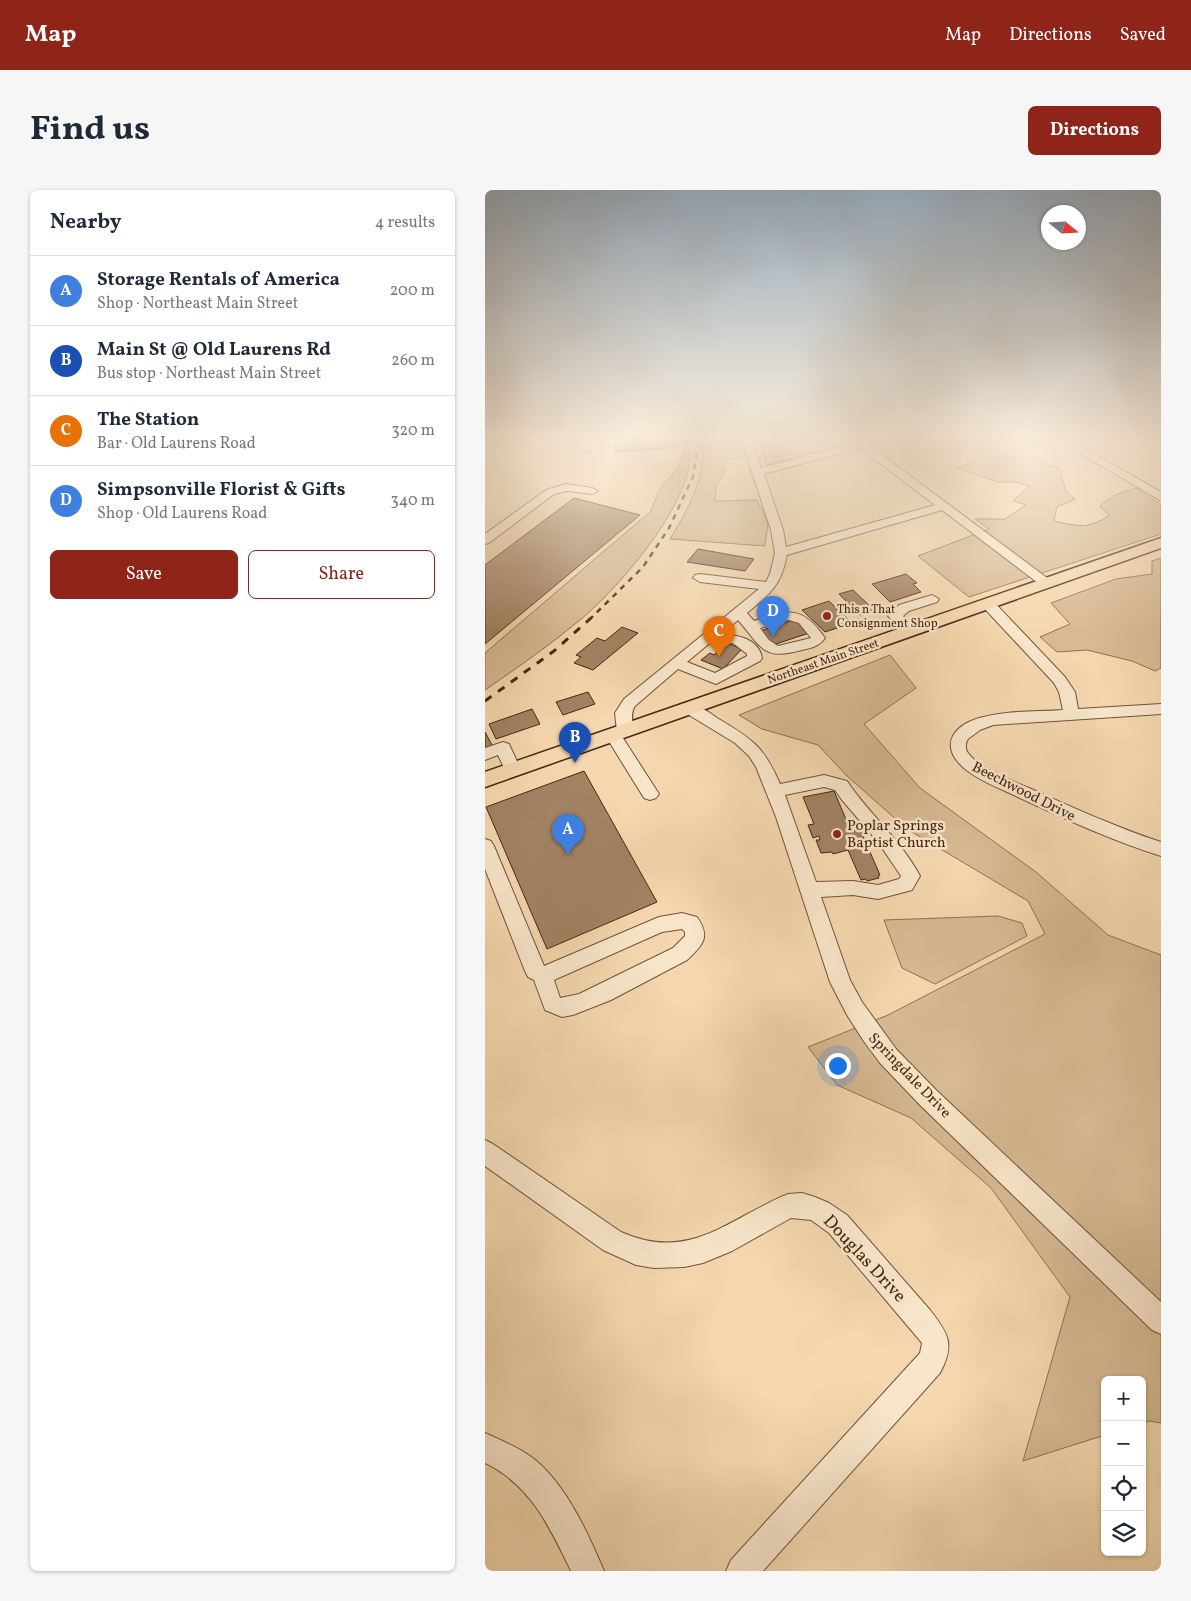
<!DOCTYPE html>
<meta charset="utf-8">
<style>
:root{--surface:#fff;--page:#f6f6f7;--text:#1f2937;--muted:#747a83;--line:#e0e1e3;--accent:#8f2418}
body{margin:0;font-family:Vollkorn,serif;background:var(--page);color:var(--text)}
.controls{position:absolute;right:15px;bottom:15px;display:grid;overflow:hidden;border-radius:8px;box-shadow:0 1px 4px #0004}
.controls button{width:45px;height:45px;display:grid;place-items:center;padding:0;border:0;border-bottom:1px solid var(--line);background:var(--surface);color:var(--text);font:25px sans-serif}
.compass{position:absolute;left:556px;top:15px;width:45px;height:45px;border-radius:50%;background:var(--surface);box-shadow:0 1px 4px #0004;rotate:108deg}
.you{position:absolute;left:352px;top:875px;width:18px;height:18px;margin:-12px;border:4px solid #fff;border-radius:50%;background:#1a73e8;box-shadow:0 0 0 8px #1a73e833}
.badge{display:grid;place-items:center;width:32px;height:32px;border-radius:50%;background:var(--accent);color:#fff;font-size:16px;font-weight:700}
.pin{position:absolute;translate:-50% -41px;filter:drop-shadow(0 1px 2px #0008)}
.pin::after{content:'';position:absolute;top:26px;width:18px;height:15px;background:inherit;clip-path:polygon(0 0,100% 0,50% 100%)}
.list{margin:0;padding:0;list-style:none}
h2{display:flex;justify-content:space-between;align-items:center;height:65px;margin:0;padding:0 20px;font-size:21px}
h2 small{font-size:16px;font-weight:400;color:var(--muted)}
.list li{display:grid;grid-template-columns:32px 1fr auto;gap:15px;align-items:center;box-sizing:border-box;height:70px;padding:0 20px;border-top:1px solid var(--line)}
.list b{display:block;font-size:19px;white-space:nowrap}
.list p{margin:0;font-size:16px;white-space:nowrap;color:var(--muted)}
.list em{font-size:16px;font-style:normal;color:var(--muted)}
.actions{display:flex;gap:10px;padding:15px 20px}
.actions a{flex:1;padding:11px 0;border:1px solid var(--accent);border-radius:8px;text-align:center;font-size:18px;color:var(--accent)}
.actions .main{background:var(--accent);color:#fff}
.icon{flex:none;width:28px;height:28px;fill:none;stroke:currentColor;stroke-width:2;stroke-linecap:round;stroke-linejoin:round}
.map{position:relative;flex:none;width:676px;height:1381px;overflow:hidden;border-radius:8px}
header{display:flex;align-items:center;gap:30px;box-sizing:border-box;height:70px;padding:0 25px;background:var(--accent);color:#fff}
header strong{font-size:24px}
nav{display:flex;gap:28px;margin-inline-start:auto;font-size:18px}
.intro{display:flex;align-items:center;justify-content:space-between;box-sizing:border-box;height:120px;padding:0 30px}
h1{margin:0;font-size:35px}
.button{padding:12px 22px;border-radius:8px;background:var(--accent);color:#fff;font-size:18px;font-weight:700}
main{display:flex;gap:30px;padding:0 30px}
aside{flex:1;background:var(--surface);border-radius:8px;box-shadow:0 1px 4px #0004}
.map>svg:first-child{display:block}
.green{fill:#d7b993;stroke:#8f7052}
.building{fill:#a18263;stroke:#472611}
.lines{fill:none;stroke-linecap:round;stroke-linejoin:round}
.minor-casing{stroke:#725238;stroke-width:2}
.major-casing{stroke:#472611;stroke-width:3}
.minor{fill:#f8e5ca;fill-rule:evenodd}
.major{fill:#f4d7ae;fill-rule:evenodd}
.rail-far1{stroke:#472611;stroke-width:2.5;stroke-dasharray:5.5 5.5;stroke-linecap:butt}
.rail{stroke:#472611;stroke-width:3;stroke-dasharray:8 8;stroke-linecap:butt}
.poi-dot{fill:#8f2418;stroke:#f8e5ca;stroke-width:2}
.labels{text-anchor:middle;stroke-width:5;stroke-linejoin:round;paint-order:stroke}
.far-poi-label{font-size:12px;fill:#472611;stroke:#f8e5ca;text-anchor:start}
.far-street-label{font-size:12px;fill:#472611;stroke:#f8e5ca}
.street-label{font-size:15px;fill:#472611;stroke:#f8e5ca}
.poi-label{font-size:15px;fill:#472611;stroke:#f8e5ca;text-anchor:start}
.near-street-label{font-size:18px;fill:#472611;stroke:#f8e5ca}
</style>
<header>
<strong>Map</strong>
<nav><a>Map</a><a>Directions</a><a>Saved</a></nav>
</header>
<div class="intro"><h1>Find us</h1><a class="button">Directions</a></div>
<main>
<aside>
<h2>Nearby<small>4 results</small></h2>
<ul class="list">
<li><span class="badge" style="background:#3f7fe0">A</span><div><b>Storage Rentals of America</b><p>Shop · Northeast Main Street</p></div><em>200 m</em></li>
<li><span class="badge" style="background:#1a4fb4">B</span><div><b>Main St @ Old Laurens Rd</b><p>Bus stop · Northeast Main Street</p></div><em>260 m</em></li>
<li><span class="badge" style="background:#e8710a">C</span><div><b>The Station</b><p>Bar · Old Laurens Road</p></div><em>320 m</em></li>
<li><span class="badge" style="background:#3f7fe0">D</span><div><b>Simpsonville Florist &amp; Gifts</b><p>Shop · Old Laurens Road</p></div><em>340 m</em></li>
</ul>
<div class="actions"><a class="main">Save</a><a>Share</a></div>
</aside>
<div class="map">
<svg width="676" height="1381" viewBox="0 0 676 1381">
<rect width="100%" height="100%" fill="#f4d7ae"/>
<filter id="stains"><feTurbulence type="fractalNoise" baseFrequency=".004" numOctaves="4"/><feColorMatrix values="0 0 0 0 .2 0 0 0 0 .09 0 0 0 0 .02 0 0 0 .5 -.17"/></filter>
<radialGradient id="worn" r=".72"><stop offset=".6" stop-color="#630" stop-opacity="0"/><stop offset="1" stop-color="#630" stop-opacity=".3"/></radialGradient>
<!-- green -->
<g class="green">
<path d="M202 249C222 299 132 400 95 430 65 455 32 478 0 500V463L166 321C169 313 172 305 176 298 190 280 199 273 202 249Z"/>
<path d="M218 249H256L261 265 254 269H241L238 272 240 282 231 295 230 311 272 310 283 333 280 356 185 349C205 316 220 288 218 249Z"/>
<polygon points="275,249 371,249 375,251 281,275"/>
<path d="M511 249H562L570 254 542 258 562 275 574 278 581 301 590 309 572 317 569 331C591 336 604 340 624 325L615 316 630 305 651 298 676 315V344L484 407 433 366 504 339 490 329H520L541 315 528 311 544 296 530 292H513L472 278 488 271 497 257Z"/>
<polygon points="676,368 676,478 670,481 647,471 602,460 572,462 555,447 585,434 566,413 631,389 667,384 667,371"/>
<polygon points="405,465 431,498 379,534 435,598 551,682 623,745 676,765 676,1233 664,1231 657,1234 657,1190 620,1190 620,1245 538,1271 585,1107 506,998 426,928 352,895 323,857 403,825 560,744 543,711 422,639 362,586 333,555 277,539 254,525"/>
<polygon points="513,726 537,733 542,746 450,794 417,778 399,730"/>
</g>
<!-- building -->
<g class="building">
<polygon points="129,249 193,249 194,257 130,262"/>
<polygon points="89,308 155,325 0,454 0,375"/>
<polygon points="213,359 269,369 260,381 202,372"/>
<polygon points="421,384 432,393 428,394 436,402 405,412 387,394"/>
<polygon points="368,400 389,420 375,425 354,404"/>
<polygon points="344,411 367,433 340,442 317,420"/>
<polygon points="312,429 324,443 288,455 275,441"/>
<polygon points="137,437 153,443 108,480 89,473 96,467 91,465 112,448 120,451"/>
<polygon points="242,453 257,459 238,479 216,470 225,463 229,465"/>
<polygon points="103,502 110,514 78,525 71,512"/>
<polygon points="47,519 55,534 11,549 4,534"/>
<polygon points="0,542 8,557 0,560"/>
<polygon points="99,581 172,712 62,759 1,617"/>
<polygon points="349,601 366,641 375,639 395,685 393,686 394,688 382,691 381,689 376,690 363,660 348,664 347,662 336,663 331,650 335,650 334,646 328,648 323,635 329,634 318,607"/>
</g>
<g class="lines">
<defs>
<g id="minor">
<polygon points="95,249 105,249 104,262 96,262"/>
<path d="M256 249H266L276 278 376 251 402 249 401 251 385 256 569 393 567 396H557L457 320 302 365C296 396 285 404 262 423L269 431C303 419 318 416 340 448 335 456 326 458 317 460 277 471 277 457 253 430L234 446C251 443 274 449 277 468L275 471 231 494 193 479 150 516C143 527 151 536 146 545H136L174 604 171 608 165 610 159 608 120 545 122 541H132L130 523 139 509 274 399 215 392 208 388 210 385 215 384 281 392 285 384 290 363 286 340ZM375 258 450 315 301 357 298 340 279 284ZM304 430 314 433 326 448 293 456 284 450 275 438ZM226 452 234 455 248 453 262 464V466L230 483 202 472Z"/>
<polygon points="571,249 583,249 676,302 676,311"/>
<polygon points="81,294 107,298 113,301 107,304 82,301 69,304 4,353 0,354 0,344 61,300"/>
<polygon points="447,405 454,409 452,412 424,421 418,426 432,441 430,444 420,444 403,426 414,415"/>
<path d="M503 410 508 411 580 487 590 502 593 519 676 514V524L508 535 495 540 483 549C480 553 480 559 483 563 497 581 524 589 544 598 587 617 630 637 676 652V666C627 651 581 629 535 608 517 599 496 592 480 579 455 558 465 537 494 528 521 520 551 522 578 520L574 502 569 493 498 417 496 414 498 411Z"/>
<path d="M205 513C215 516 224 522 232 528 266 548 279 556 295 594L339 585 362 591C384 624 416 650 435 686L427 700 393 709 368 705 336 707 365 790 377 812 411 859 451 900 676 1112V1144L667 1140 435 915 395 873 378 850 362 825 345 792 291 627 271 577 264 566 250 553 199 522 197 518 199 514ZM339 597 350 600 357 610 393 652 416 686 414 689 393 695 368 691 331 692 300 605Z"/>
<polygon points="18,552 24,554 36,580 34,584 28,586 22,584 13,565 0,570 0,558"/>
<path d="M0 649 6 651 9 656 59 776 174 727 197 723 212 727C226 747 218 755 202 770L126 810 88 825 77 827 60 820 49 790 43 787 40 781 0 679ZM197 739 200 742V746L188 758 94 804 75 808 69 790 177 742Z"/>
<path d="M0 950 8 954 136 1042C205 1073 244 1028 303 1004L317 1003 330 1007 344 1013 362 1025 445 1120C464 1144 470 1155 455 1183L278 1381H241L246 1370 435 1163 437 1153 344 1043 326 1030 306 1028 247 1061 218 1073 199 1077 169 1078 151 1075 118 1060 0 976Z"/>
<path d="M0 1243C15 1250 31 1256 45 1266 79 1290 103 1343 119 1381H86C65 1338 46 1295 0 1273Z"/>
</g>
<polygon id="major" points="676,348 676,358 0,597 0,582"/>
</defs>
<!-- minor casing -->
<use href="#minor" class="minor-casing"/>
<!-- major casing -->
<use href="#major" class="major-casing"/>
<!-- minor -->
<use href="#minor" class="minor"/>
<!-- major -->
<use href="#major" class="major"/>
<!-- rail-far1 -->
<polyline class="rail-far1" points="104,430 158,377 184,338 208,287 214,249"/>
<!-- rail -->
<polyline class="rail" points="0,511 69,461 106,428"/>
</g>
<!-- sky -->
<linearGradient id="sky" x2="0" y2="1"><stop stop-color="#95aabc"/><stop offset="0.56" stop-color="#faeddb"/><stop offset="1" stop-color="#faeddb" stop-opacity="0"/></linearGradient>
<rect width="676" height="442" fill="url(#sky)"/>
<!-- markers -->
<g class="poi-dot">
<circle cx="342" cy="426" r="5"/>
<circle cx="352" cy="644" r="5"/>
</g>
<g class="labels">
<!-- far-poi labels -->
<g class="far-poi-label">
<text x="352" y="423">This n That<tspan x="352" dy="14">Consignment Shop</tspan></text>
</g>
<!-- far-street labels -->
<g class="far-street-label">
<text transform="translate(338 471) rotate(-19)" y="4">Northeast Main Street</text>
</g>
<!-- street labels -->
<g class="street-label">
<text transform="translate(539 601) rotate(27)" y="5">Beechwood Drive</text>
<text transform="translate(425 885) rotate(46)" y="5">Springdale Drive</text>
</g>
<!-- poi labels -->
<g class="poi-label">
<text x="362" y="640">Poplar Springs<tspan x="362" dy="17">Baptist Church</tspan></text>
</g>
<!-- near-street labels -->
<g class="near-street-label">
<text transform="translate(380 1068) rotate(47)" y="6">Douglas Drive</text>
</g>
</g>
<rect width="100%" height="100%" filter="url(#stains)"/>
<rect width="100%" height="100%" fill="url(#worn)"/>
</svg>
<div class="controls">
<button>+</button>
<button>−</button>
<button><svg class="icon" aria-label="locate" viewBox="0 0 24 24"><circle cx="12" cy="12" r="6"/><path d="M12 2v4M12 18v4M2 12h4M18 12h4"/></svg></button>
<button><svg class="icon" aria-label="layers" viewBox="0 0 24 24"><path d="M12 4l9 5-9 5-9-5zM3 14l9 5 9-5"/></svg></button>
</div>
<svg class="compass" viewBox="-18 -18 36 36"><path d="M0-13l5 13h-10z" fill="#e53935"/><path d="M0 13l5-13h-10z" fill="#747a83"/></svg>
<div class="you"></div>
<div class="pin badge" style="left:83px;top:665px;background:#3f7fe0">A</div>
<div class="pin badge" style="left:90px;top:573px;background:#1a4fb4">B</div>
<div class="pin badge" style="left:234px;top:467px;background:#e8710a">C</div>
<div class="pin badge" style="left:288px;top:447px;background:#3f7fe0">D</div>
</div>
</main>
